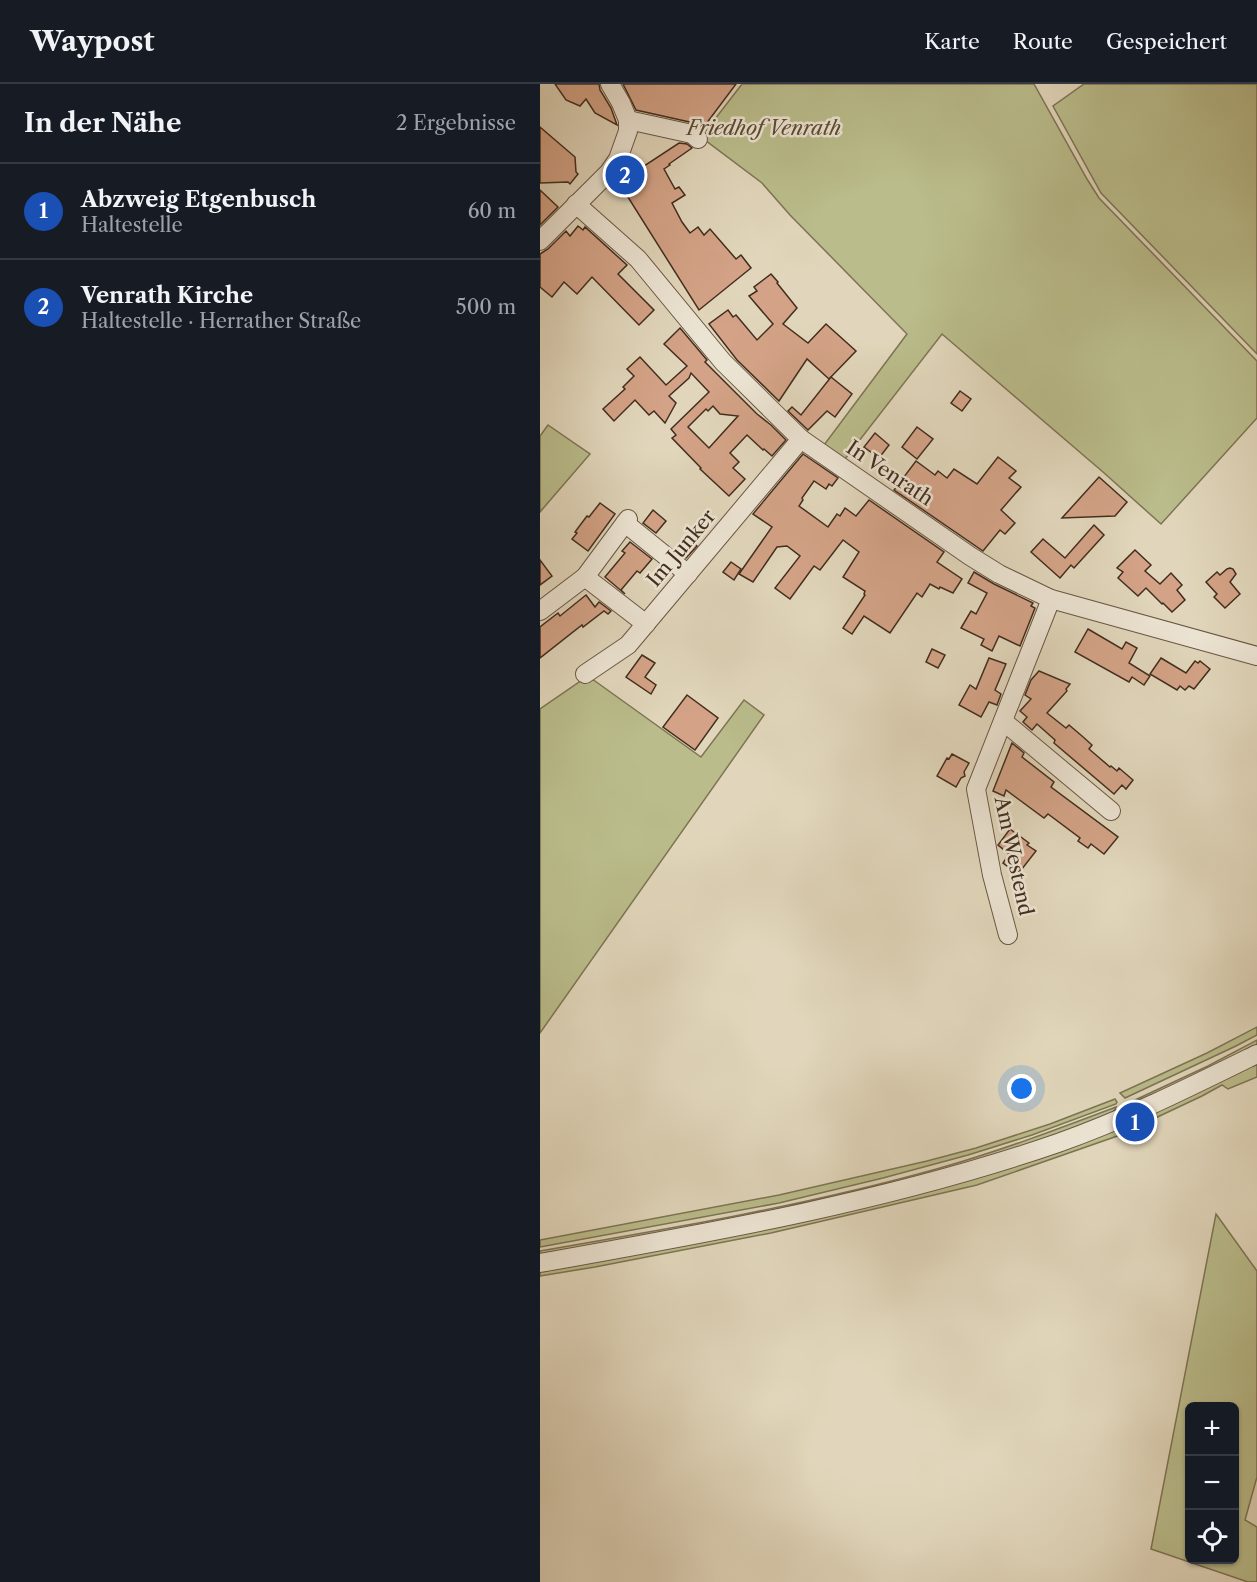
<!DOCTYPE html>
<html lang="de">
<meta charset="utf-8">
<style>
:root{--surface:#171b24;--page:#242831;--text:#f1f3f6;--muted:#9ea1a6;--line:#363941;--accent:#7c3aed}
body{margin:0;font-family:"Libre Caslon Text",serif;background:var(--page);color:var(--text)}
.controls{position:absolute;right:18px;bottom:18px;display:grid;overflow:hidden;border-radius:9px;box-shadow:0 2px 4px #0004}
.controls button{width:54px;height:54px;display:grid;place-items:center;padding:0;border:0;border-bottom:2px solid var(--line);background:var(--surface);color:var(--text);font:30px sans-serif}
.you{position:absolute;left:482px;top:1005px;width:21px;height:21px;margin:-15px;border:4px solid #fff;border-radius:50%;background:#1a73e8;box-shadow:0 0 0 9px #1a73e833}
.badge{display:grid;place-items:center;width:39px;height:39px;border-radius:50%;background:var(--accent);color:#fff;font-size:20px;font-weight:700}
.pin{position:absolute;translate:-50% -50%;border:3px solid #fff;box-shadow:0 2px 6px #0006}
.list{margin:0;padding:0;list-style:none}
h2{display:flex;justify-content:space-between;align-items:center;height:78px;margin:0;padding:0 24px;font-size:26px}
h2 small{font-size:20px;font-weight:400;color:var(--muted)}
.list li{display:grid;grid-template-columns:39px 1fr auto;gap:18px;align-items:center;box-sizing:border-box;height:96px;padding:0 24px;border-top:2px solid var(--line)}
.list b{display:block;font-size:22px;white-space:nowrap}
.list p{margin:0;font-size:20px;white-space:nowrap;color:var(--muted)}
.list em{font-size:20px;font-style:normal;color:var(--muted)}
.icon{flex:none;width:33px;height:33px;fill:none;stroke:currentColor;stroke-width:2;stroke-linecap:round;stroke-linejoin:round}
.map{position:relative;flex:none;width:717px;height:1498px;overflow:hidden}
header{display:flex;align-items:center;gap:36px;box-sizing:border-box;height:84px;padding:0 30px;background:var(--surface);border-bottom:2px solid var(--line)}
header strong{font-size:28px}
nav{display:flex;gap:33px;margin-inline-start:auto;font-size:21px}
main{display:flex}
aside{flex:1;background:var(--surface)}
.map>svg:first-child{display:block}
.green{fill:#babc8b;stroke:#7e7454;stroke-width:1.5;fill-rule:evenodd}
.building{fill:#d4a387;stroke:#422d1e;stroke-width:1.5;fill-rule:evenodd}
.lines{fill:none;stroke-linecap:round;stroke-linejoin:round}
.minor-casing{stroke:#6a5745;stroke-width:20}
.minor{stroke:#ece4d3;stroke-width:18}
.labels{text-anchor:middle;stroke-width:5;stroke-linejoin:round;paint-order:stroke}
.park-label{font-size:20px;font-style:italic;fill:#5a4a34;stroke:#ece4d3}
.street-label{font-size:20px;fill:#422d1e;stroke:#ece4d3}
</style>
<header>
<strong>Waypost</strong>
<nav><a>Karte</a><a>Route</a><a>Gespeichert</a></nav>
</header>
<main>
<aside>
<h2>In der Nähe<small>2 Ergebnisse</small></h2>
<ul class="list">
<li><span class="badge" style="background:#1a4fb4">1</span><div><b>Abzweig Etgenbusch</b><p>Haltestelle</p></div><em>60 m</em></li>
<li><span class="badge" style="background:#1a4fb4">2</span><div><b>Venrath Kirche</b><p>Haltestelle · Herrather Straße</p></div><em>500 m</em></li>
</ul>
</aside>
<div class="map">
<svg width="717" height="1498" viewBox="0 0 717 1498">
<rect width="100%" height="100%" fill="#e1d6bb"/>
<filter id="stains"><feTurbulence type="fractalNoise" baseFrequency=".00333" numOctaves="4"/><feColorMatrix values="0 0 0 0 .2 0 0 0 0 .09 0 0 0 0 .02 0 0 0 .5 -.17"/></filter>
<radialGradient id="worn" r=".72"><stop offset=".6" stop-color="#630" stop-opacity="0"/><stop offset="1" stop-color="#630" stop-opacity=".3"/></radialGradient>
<!-- green -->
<g class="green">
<polygon points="202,0 494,0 547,95 559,114 717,277 717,334 621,440 563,388 402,250 305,375 284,361 367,250 250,131 222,99 161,53"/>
<polygon points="544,0 717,0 717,270 561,109 513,22"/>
<polygon points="8,341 50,370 0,428 0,352"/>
<polygon points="48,592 161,673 204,616 224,631 0,949 0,625"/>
<polygon points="717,943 717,951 696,962 585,1014 580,1009 667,969"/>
<polygon points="717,956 717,961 599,1019 593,1017 668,982"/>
<polygon points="717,978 717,993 688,1005 682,1001 662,1012 609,1037 609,1030"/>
<polygon points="575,1015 577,1018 576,1020 492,1051 428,1071 343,1094 239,1119 0,1163 0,1156 239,1111 387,1077 436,1064 510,1040"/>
<path d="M576 1023 573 1030 513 1053 390 1090 191 1136 0 1171V1167C134 1144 269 1121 400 1084 460 1067 518 1045 576 1023Z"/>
<polygon points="589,1039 593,1040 594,1043 586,1049 437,1101 231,1149 55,1183 0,1192 0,1187 133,1163"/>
<path d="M676 1130 717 1187V1393L705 1436 717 1443V1498H708L611 1465ZM694 1322V1476H650V1322Z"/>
</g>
<!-- building -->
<g class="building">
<polygon points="15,0 59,0 60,6 71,24 77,41 55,29 46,15 40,22 26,16"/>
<polygon points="83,0 196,0 163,44 154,39 96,26"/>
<polygon points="0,43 35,73 36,88 38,90 30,100 28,98 0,99"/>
<polygon points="139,59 147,60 152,64 129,80 130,81 124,85 135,105 139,103 145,111 132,119 142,138 150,149 158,143 164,151 170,145 196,175 201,171 211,184 159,226 86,110 104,82"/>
<polygon points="0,106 18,123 0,141"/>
<polygon points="38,142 43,146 45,143 87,181 78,190 114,226 99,241 52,193 37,210 24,198 12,213 0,203 0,170 8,165 26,147 30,152"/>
<polygon points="231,190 238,198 237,199 257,224 243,240 268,259 286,240 316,267 289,295 267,275 239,317 197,276 169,240 188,226 193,233 196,231 217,256 233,240 209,212 217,207 214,203"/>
<path d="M140 244 167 276 165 278 217 330 231 341 246 356 232 372 224 365 223 366 207 351 190 369 199 378 193 384 205 395 189 412 160 385 161 384 132 354 136 351 131 345 169 308 151 289 149 294 129 312 136 319 125 339 114 327 109 331 95 316 74 337 63 325 85 305 83 303 94 292 87 285 100 273 126 301 147 282 124 260ZM173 322 180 330 198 332 169 364 148 343 166 325 168 327Z"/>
<polygon points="291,293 312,310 295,333 287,327 268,346 248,327 252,323 261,331"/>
<polygon points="420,307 431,315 422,327 411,319"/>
<polygon points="377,343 393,355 377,375 362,363"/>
<polygon points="335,349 349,361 339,374 324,363"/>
<polygon points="263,370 298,394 292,402 289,400 286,405 274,397 262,414 263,416 259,422 288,443 297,430 300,432 305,424 316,432 329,416 404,468 397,478 422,495 413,509 400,503 399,505 390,500 382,513 377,509 350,549 324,532 312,550 303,544 325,511 324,510 325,507 303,493 319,468 303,456 280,486 274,482 250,515 235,504 260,472 247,462 237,463 213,498 199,490 232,443 213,430"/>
<polygon points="458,373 476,387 469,394 481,403 461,426 475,439 465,450 460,446 443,467 354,406 376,377 395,391 398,387 407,394 414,385 437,400"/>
<polygon points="559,393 587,418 575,432 522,434"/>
<polygon points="60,419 75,430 48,467 32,455 37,449 35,448 47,432 49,433"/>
<polygon points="113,426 126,437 116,449 103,439"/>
<polygon points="554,441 564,451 534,484 531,481 520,494 491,468 503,455 525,474"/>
<polygon points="145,452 157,462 146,474 135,465"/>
<polygon points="90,458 112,475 100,489 97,487 81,506 85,510 65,493 85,469 82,467"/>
<polygon points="595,466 611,481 605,487 620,500 631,489 642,501 637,506 645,516 632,528 623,519 622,520 606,504 598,512 578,494 583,488 577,484"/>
<polygon points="0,476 12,492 0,501"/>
<polygon points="191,478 201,485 194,496 183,488"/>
<polygon points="690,484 693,485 696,490 690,498 700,510 685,524 674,513 677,510 666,498 677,488 680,491 687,485"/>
<polygon points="434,488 454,500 493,519 491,522 495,524 480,562 459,552 452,567 441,561 444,555 421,544 431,527 436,530 447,509 428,499"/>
<polygon points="46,511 55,523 59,518 71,527 68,530 64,527 43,543 42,541 0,574 0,543 18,529 20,532"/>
<polygon points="548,545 582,565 586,558 597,564 589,579 610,592 604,601 592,593 589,598 535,568"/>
<polygon points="392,565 405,571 398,584 386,578"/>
<polygon points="102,571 115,579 105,593 116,601 111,610 86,593"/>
<polygon points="449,574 466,580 455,606 461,610 457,621 449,618 441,633 419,621 430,601 436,605"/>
<polygon points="621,574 646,589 655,577 658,579 660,577 670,585 654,605 649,602 645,606 640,602 637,606 610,590"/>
<polygon points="499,587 530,600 526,605 527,607 507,629 526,644 529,641 542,652 552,661 549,665 570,683 571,682 577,687 579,684 593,696 586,705 582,701 574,710 514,659 515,656 497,640 492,646 483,638 487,633 480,627 491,615 485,611 491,596"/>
<polygon points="147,611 178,634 155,666 123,643"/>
<polygon points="472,659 484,669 482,673 514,698 511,703 578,753 564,770 551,760 548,764 538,757 540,754 508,730 504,734 466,706 464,712 453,707"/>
<polygon points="412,670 429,679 424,688 425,692 421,694 416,703 397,692 407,674 409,675"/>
<polygon points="470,745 489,759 487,761 496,767 478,790 463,779 469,770 458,761"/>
</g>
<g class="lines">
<defs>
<g id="minor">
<polyline points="88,36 152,50 158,55"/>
<polyline points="36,120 98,175 183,278 261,355 430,472 459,490 511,515 717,572"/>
<polyline points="0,157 69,88 78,75 88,47 88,36 81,19 70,0"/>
<polyline points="85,439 148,490"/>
<polyline points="45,493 106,540"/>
<polyline points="0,527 45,493 88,435"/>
<polyline points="45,590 88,561 261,355"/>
<polyline points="463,637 571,727"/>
<polyline points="468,851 452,791 436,705 511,515"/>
<path d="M0 1179C174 1148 350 1117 518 1059 586 1035 652 1002 717 970"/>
</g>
</defs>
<!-- minor casing -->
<use href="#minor" class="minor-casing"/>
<!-- minor -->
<use href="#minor" class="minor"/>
</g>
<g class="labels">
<!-- park labels -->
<g class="park-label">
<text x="224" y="51">Friedhof Venrath</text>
</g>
<!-- street labels -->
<g class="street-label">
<text transform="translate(350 389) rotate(34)" y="7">In Venrath</text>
<text transform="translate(141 464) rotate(-50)" y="7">Im Junker</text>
<text transform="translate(474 772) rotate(78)" y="7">Am Westend</text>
</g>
</g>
<rect width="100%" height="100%" filter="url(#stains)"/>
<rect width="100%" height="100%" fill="url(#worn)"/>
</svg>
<div class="controls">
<button>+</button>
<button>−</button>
<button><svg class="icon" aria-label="locate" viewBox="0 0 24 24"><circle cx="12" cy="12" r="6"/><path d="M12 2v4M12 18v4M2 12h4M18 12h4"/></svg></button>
</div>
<div class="you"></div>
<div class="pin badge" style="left:595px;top:1038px;background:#1a4fb4">1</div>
<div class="pin badge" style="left:85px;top:91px;background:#1a4fb4">2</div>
</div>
</main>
